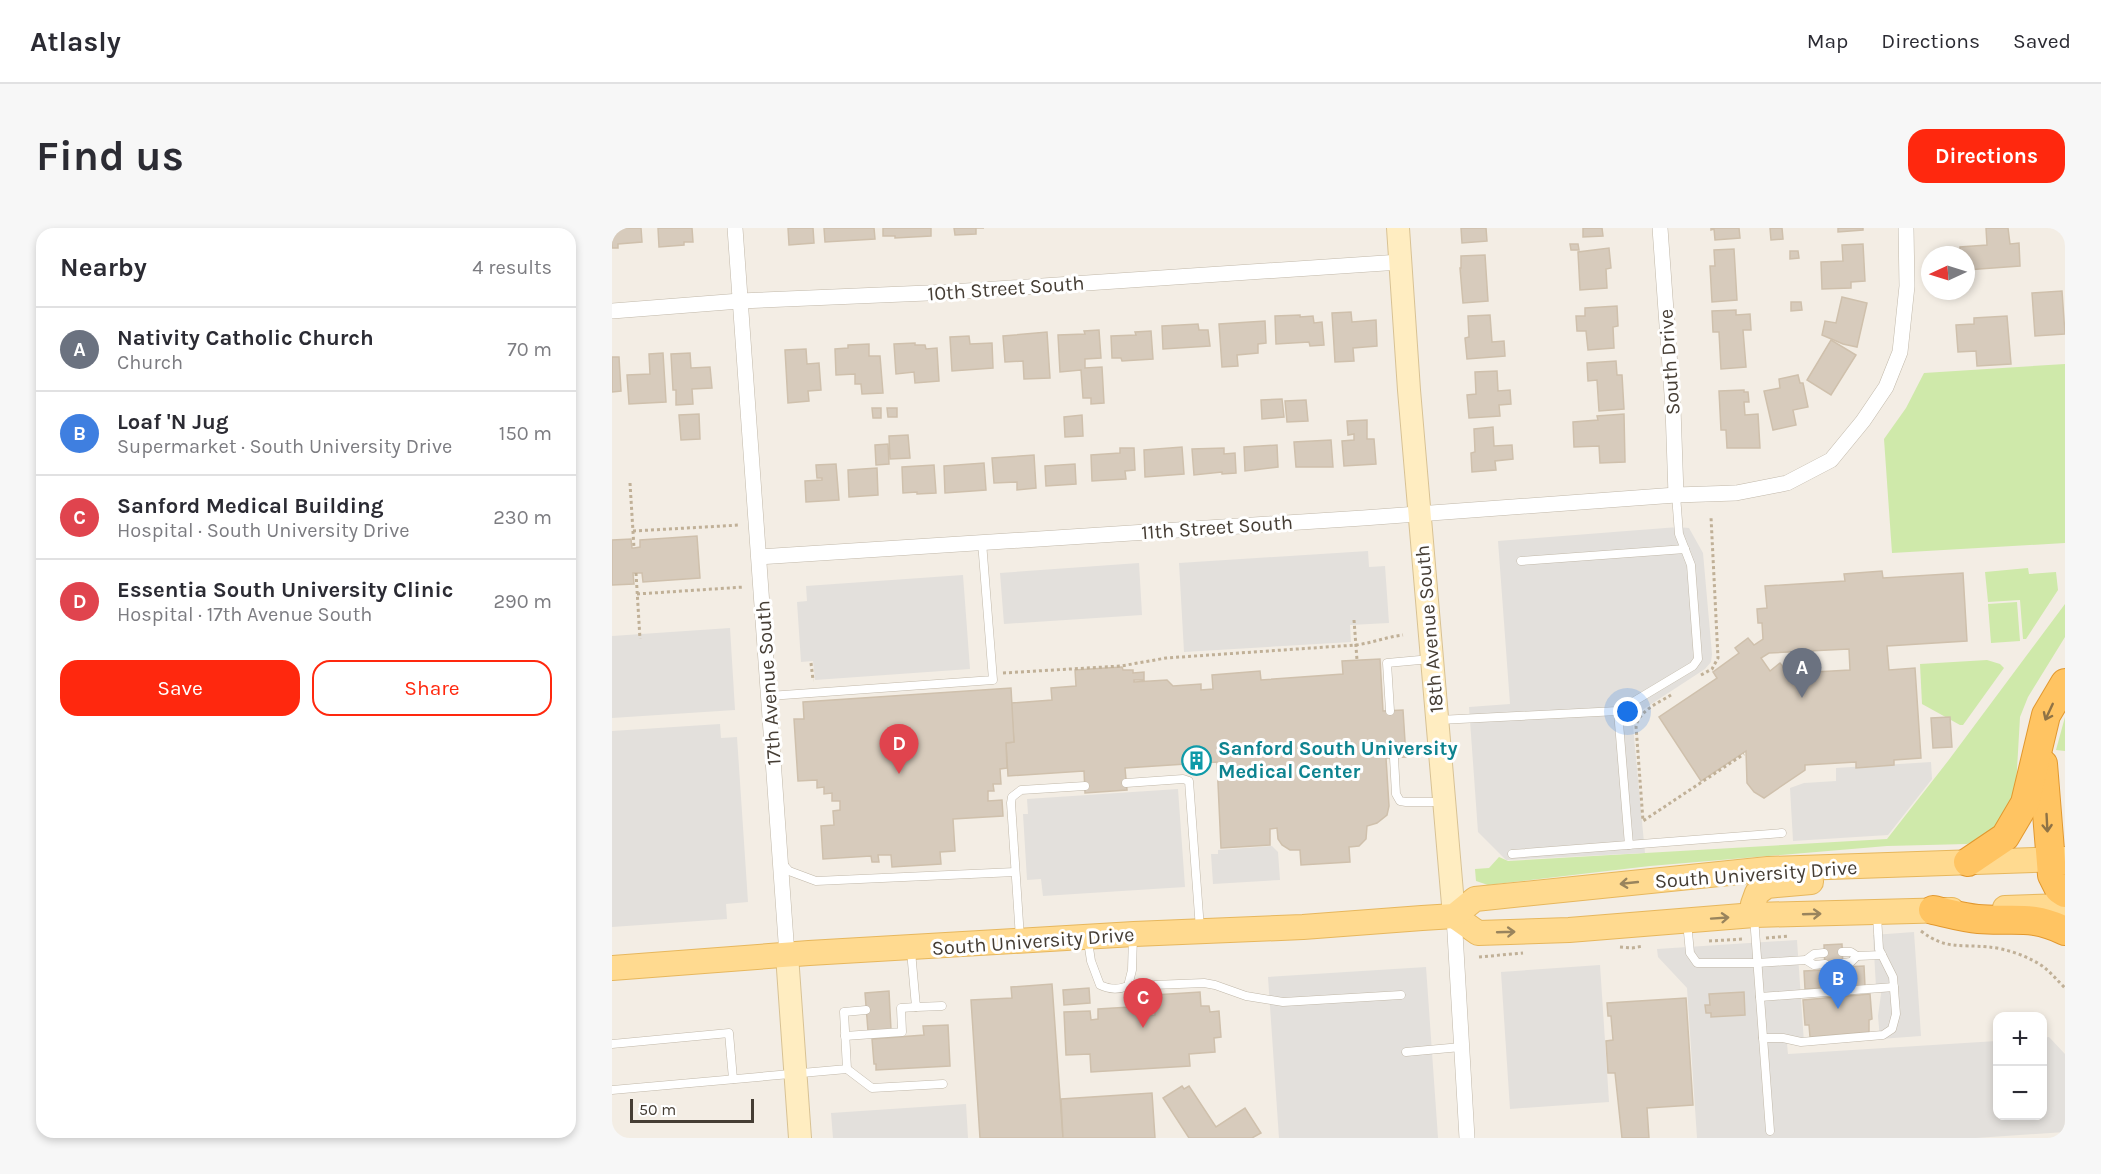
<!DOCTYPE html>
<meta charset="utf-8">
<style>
:root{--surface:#fff;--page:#f7f7f7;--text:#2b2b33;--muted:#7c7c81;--line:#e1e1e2;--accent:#ff280e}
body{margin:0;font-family:Karla,sans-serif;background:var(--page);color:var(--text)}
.controls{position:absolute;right:18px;bottom:18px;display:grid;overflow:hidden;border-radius:12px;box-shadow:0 3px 9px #0003}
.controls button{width:54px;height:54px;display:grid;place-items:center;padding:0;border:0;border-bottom:2px solid var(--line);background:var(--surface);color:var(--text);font:30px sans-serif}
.compass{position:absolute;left:1309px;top:18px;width:54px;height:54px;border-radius:50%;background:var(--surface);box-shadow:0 3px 9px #0003;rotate:266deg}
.scale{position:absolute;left:18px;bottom:15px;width:124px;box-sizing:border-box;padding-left:6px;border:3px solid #453d34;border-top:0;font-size:16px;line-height:21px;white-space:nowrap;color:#453d34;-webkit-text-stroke:4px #fff;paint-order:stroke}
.you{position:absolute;left:1016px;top:484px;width:21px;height:21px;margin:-15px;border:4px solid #fff;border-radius:50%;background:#1a73e8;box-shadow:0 0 0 9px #1a73e833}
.badge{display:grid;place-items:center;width:39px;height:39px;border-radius:50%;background:var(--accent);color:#fff;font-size:20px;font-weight:700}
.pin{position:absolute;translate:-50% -50px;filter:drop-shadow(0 2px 3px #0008)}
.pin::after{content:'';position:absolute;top:32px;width:21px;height:18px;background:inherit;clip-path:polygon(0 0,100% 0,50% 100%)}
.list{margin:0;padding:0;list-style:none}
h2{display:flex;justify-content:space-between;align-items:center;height:78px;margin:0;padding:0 24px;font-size:26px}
h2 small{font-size:20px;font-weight:400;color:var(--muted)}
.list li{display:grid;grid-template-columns:39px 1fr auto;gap:18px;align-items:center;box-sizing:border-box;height:84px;padding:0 24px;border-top:2px solid var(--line)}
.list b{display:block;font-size:22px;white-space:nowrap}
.list p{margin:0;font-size:20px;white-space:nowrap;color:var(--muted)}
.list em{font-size:20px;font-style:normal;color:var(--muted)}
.actions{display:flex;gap:12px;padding:18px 24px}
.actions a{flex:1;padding:14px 0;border:2px solid var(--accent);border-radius:18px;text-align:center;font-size:21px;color:var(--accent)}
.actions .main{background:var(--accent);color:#fff}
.map{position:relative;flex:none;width:1453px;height:910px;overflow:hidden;border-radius:18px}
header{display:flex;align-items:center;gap:36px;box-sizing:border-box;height:84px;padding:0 30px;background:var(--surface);border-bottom:2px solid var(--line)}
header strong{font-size:28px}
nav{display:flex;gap:33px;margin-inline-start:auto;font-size:21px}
.intro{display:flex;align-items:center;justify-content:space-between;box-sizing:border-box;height:144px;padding:0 36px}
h1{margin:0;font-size:42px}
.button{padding:15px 27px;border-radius:18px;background:var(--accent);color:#fff;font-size:21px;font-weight:700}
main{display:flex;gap:36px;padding:0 36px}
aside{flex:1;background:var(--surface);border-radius:18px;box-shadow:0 3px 9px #0003}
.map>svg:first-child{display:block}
.green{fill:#cfe9aa}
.parking{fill:#e3e0dc}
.building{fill:#d7cbbc;stroke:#cfc0ac;stroke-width:1.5;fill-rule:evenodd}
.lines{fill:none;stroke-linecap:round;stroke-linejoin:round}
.lane-casing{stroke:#c1b8a9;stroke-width:9}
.street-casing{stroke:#c1b8a9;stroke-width:16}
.secondary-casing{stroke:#d8c294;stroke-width:24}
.primary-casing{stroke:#e7b75d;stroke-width:26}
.highway-casing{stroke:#e2982e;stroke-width:30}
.path{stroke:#c0b097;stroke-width:3;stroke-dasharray:3 3;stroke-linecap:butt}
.lane{stroke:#fff;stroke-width:8}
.street{stroke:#fff;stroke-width:15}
.secondary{stroke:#ffedc1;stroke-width:22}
.primary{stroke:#ffda90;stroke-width:24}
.highway{stroke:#ffc462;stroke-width:28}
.oneway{stroke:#8f7346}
.oneway2{stroke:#99845d}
.labels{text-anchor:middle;stroke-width:6;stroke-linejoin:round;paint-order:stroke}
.street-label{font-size:20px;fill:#453d34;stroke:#fff}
.culture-label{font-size:20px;font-weight:bold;fill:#0d838f;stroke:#fff;text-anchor:start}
</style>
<header>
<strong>Atlasly</strong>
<nav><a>Map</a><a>Directions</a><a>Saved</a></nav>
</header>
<div class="intro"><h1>Find us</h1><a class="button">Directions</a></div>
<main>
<aside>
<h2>Nearby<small>4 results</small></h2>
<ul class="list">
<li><span class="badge" style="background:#6b7280">A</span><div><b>Nativity Catholic Church</b><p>Church</p></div><em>70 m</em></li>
<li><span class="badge" style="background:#3f7fe0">B</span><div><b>Loaf 'N Jug</b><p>Supermarket · South University Drive</p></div><em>150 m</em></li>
<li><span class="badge" style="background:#e0444e">C</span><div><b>Sanford Medical Building</b><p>Hospital · South University Drive</p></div><em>230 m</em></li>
<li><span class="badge" style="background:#e0444e">D</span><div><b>Essentia South University Clinic</b><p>Hospital · 17th Avenue South</p></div><em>290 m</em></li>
</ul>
<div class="actions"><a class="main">Save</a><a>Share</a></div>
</aside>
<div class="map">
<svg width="1453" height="910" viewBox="0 0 1453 910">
<rect width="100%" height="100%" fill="#f3ede4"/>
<!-- green -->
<g class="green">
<polygon points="1453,136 1453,315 1280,325 1272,211 1294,180 1312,145"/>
<polygon points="1416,340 1417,346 1444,344 1446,362 1414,411 1411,411 1408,372 1376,374 1373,344"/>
<polygon points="1405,374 1408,413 1379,415 1376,376"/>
<polygon points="1453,376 1453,409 1416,469 1408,489 1403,576 1386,603 1355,616 1275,618 1038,638 876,657 864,653 863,641 877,640 887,629 896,633 1275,611 1336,533"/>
<polygon points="1375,432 1388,436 1392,440 1351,497 1348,497 1310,476 1308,436"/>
<polygon points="1453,489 1453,523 1444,522"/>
</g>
<!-- parking -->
<g class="parking">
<polygon points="1066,299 1077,300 1091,325 1100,426 1099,434 1093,441 1027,484 1022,490 1021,498 1033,625 894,632 866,604 857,479 898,476 886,313"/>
<polygon points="756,323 757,339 773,338 777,395 738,397 739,414 572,424 567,335"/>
<polygon points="527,335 530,387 392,396 388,345"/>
<polygon points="351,347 358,441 203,452 201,433 189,434 185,374 195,373 194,358"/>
<polygon points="118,400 123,482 0,490 0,408"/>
<polygon points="108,496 109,510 125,509 136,674 114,676 115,691 0,699 0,503"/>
<polygon points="1319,534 1320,551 1276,607 1181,613 1178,560 1192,555 1224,553 1224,540"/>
<polygon points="566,561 573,659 431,668 429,651 415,652 411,586 416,586 415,571"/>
<polygon points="660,618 666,624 668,652 601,656 599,626 606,626 606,622"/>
<polygon points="1302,704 1309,808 1268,811 1266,788 1270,759 1264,759 1261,707"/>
<polygon points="1185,712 1192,815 1175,816 1176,826 1385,813 1386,888 1430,888 1431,810 1437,809 1453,826 1453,904 1364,910 1085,910 1075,760 1046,729 1045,721"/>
<polygon points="988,737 997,874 898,881 889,744"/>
<polygon points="814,739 826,910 667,910 656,749"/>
<polygon points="354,876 356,910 221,910 219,885"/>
</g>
<!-- building -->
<g class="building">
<polygon points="0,0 29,0 30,14 6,16 6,20 0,20"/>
<polygon points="46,0 80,0 81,14 72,14 72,17 47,19"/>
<polygon points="176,0 201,0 202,15 177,17"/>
<polygon points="212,0 262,0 263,11 213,14"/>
<polygon points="271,0 319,0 319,8 283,10 283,8 271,8"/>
<polygon points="342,0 372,0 364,0 364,6 343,7"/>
<polygon points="849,0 874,0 875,13 850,15"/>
<polygon points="971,0 990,0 991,8 971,9"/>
<polygon points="1099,0 1127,0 1128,10 1103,12 1102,1 1099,2"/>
<polygon points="1158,0 1170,0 1171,11 1159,12"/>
<polygon points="1226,0 1251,0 1251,2 1226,4"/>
<polygon points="1374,0 1396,0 1398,16 1407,15 1408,38 1354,42 1354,27 1348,27 1348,19 1375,17"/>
<polygon points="958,16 966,16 967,22 959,22"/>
<polygon points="1251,16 1253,53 1239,54 1239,60 1210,61 1209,34 1231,33 1230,17"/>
<polygon points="997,20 999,40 994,41 995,60 968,62 966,24"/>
<polygon points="1122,21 1125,72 1100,74 1098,38 1103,38 1102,22"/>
<polygon points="1178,23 1186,23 1187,30 1178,31"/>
<polygon points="873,27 876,73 851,75 848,40 849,40 849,28"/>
<polygon points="1450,63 1453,106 1423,108 1420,65"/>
<polygon points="1230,69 1255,75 1245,119 1231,116 1210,107 1213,93 1224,95"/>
<polygon points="1179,74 1189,74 1190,82 1179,83"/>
<polygon points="1005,78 1006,98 1001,99 1002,120 976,122 974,103 965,103 964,88 973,88 973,80"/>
<polygon points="1124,82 1124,87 1138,86 1139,102 1131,102 1134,139 1109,141 1107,104 1101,104 1100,83"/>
<polygon points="739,84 740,94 764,92 765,118 741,120 742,133 723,134 720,85"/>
<polygon points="688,87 688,89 701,88 702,95 710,94 712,117 698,118 697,114 664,116 663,88"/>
<polygon points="878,87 880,114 892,113 893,128 855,131 853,110 857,109 856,88"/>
<polygon points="1395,88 1399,136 1365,138 1364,123 1346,124 1344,97 1362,96 1362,90"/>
<polygon points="653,93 654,115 646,116 646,125 625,127 626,138 610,139 607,96"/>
<polygon points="586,96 587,102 596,102 598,118 551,121 550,98"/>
<polygon points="487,102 489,130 473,131 473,140 490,139 492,175 479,176 479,170 471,170 469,142 448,144 446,107 473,106 472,103"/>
<polygon points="539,103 541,131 510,133 509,130 500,130 499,108 524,107 523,104"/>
<polygon points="435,104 438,150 412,151 411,133 393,134 391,108"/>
<polygon points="357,108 358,116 380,115 381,140 340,143 338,109"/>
<polygon points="1219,112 1244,127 1219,167 1195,152"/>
<polygon points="303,115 303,117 313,117 314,121 325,120 327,153 303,155 302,144 284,146 282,116"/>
<polygon points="257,116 257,128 268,128 271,165 250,166 249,156 243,156 243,146 224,147 223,121 236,120 236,117"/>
<polygon points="194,121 195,136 207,135 209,162 196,163 197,173 176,175 173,122"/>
<polygon points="51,125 54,174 17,176 15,147 38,146 37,126"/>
<polygon points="78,125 79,140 98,139 100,160 80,161 81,176 64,177 64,162 61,162 59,126"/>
<polygon points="0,129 7,129 9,163 0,164"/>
<polygon points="1004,133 1005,147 1010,147 1012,181 987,183 985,152 976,153 975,135"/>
<polygon points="885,143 886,163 898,162 899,176 887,177 888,188 857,190 855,167 864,166 863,144"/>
<polygon points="1186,147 1188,155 1191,155 1196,179 1181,182 1184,197 1161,202 1152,163 1168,160 1167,151"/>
<polygon points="1132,162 1132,164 1136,164 1137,174 1132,174 1133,187 1146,186 1148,220 1115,220 1114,202 1109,202 1107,163"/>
<polygon points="670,171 672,189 650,191 649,172"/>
<polygon points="694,172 696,193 675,194 673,173"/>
<polygon points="260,180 269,180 269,190 261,190"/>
<polygon points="275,180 285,180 285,189 276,189"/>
<polygon points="87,186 88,211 69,212 67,187"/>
<polygon points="1012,186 1013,234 988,235 987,218 962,219 961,194 986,192 985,188"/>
<polygon points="470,187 471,208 453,209 452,189"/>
<polygon points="755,192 755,211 762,211 764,236 732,238 730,213 742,212 742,206 736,207 735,193"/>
<polygon points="881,199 882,218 900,217 901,231 883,233 884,242 860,244 859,225 863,224 862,201"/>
<polygon points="296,207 298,230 278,231 277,208"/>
<polygon points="719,212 721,239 684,239 682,214"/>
<polygon points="276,216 277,236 264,237 263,217"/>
<polygon points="665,217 666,239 633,243 632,219"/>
<polygon points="570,219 572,246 533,249 532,222"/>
<polygon points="508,220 522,220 523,242 513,243 514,251 480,253 479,227 508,225"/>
<polygon points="612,220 612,226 623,225 624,245 610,246 610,244 582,247 580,221"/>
<polygon points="422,227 424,260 405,262 405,254 382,255 380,230"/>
<polygon points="372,235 374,262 333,265 332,238"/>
<polygon points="224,236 227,272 194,274 193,253 210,252 210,250 205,250 204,237"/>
<polygon points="463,236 464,256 434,258 433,238"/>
<polygon points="322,237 324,265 305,266 305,264 291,265 290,239"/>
<polygon points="265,240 266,267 237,269 236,242"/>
<polygon points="85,308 88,350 31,354 30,345 21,345 22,356 0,357 0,312 19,311 20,320 22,320 28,319 28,312"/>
<path d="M1270 343 1271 350 1351 345 1355 413 1275 418 1277 442 1303 440 1309 530 1282 532V537L1244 540V534L1193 537V542L1152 570 1142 564 1135 555 1134 523 1089 553 1047 489 1105 450 1101 444 1127 425 1123 420 1136 410 1142 417 1151 411 1150 395H1146L1145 381 1155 380 1153 358 1233 353 1232 346ZM1237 421 1238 442 1184 445 1179 449 1168 435 1158 443 1149 430 1157 425Z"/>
<polygon points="768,431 771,483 791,482 794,529 774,530 777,578 775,587 765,595 755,598 754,611 747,618 737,619 738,634 689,637 688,622 678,622 670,617 666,611 665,600 658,601 658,617 609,620 605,534 513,540 515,562 473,565 472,543 396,548 394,515 402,514 399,475 440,472 439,460 464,458 463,442 510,439 511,442 521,442 521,445 532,444 532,452 522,452 522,454 555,452 561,458 589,456 589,462 601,461 600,447 648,443 649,452 731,446 730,433"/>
<polygon points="399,460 402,514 394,515 395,540 388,541 389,556 381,556 382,563 376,563 376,573 390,572 391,588 341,591 343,623 328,624 329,636 280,639 279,627 266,627 267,634 260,634 259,628 211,631 209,598 222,597 221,583 228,582 228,573 220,573 220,565 212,566 212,559 205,560 205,552 186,553 182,491 192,491 191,474"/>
<polygon points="1338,489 1340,519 1321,520 1319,490"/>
<polygon points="1230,716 1231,739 1252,738 1253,758 1193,761 1192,743 1213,742 1212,717"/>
<polygon points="440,756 451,910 368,910 359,772 400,770 399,759"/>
<polygon points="477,760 478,775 452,777 451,762"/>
<polygon points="277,763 279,802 256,803 253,765"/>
<polygon points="588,764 589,778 597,778 598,784 607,783 609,809 602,810 603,824 577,826 578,838 479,844 478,826 454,827 452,784 478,783 479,792 486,791 486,781 534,778 534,788 543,787 542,767"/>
<polygon points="1132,764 1133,787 1099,789 1099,785 1094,785 1093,777 1098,777 1097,766"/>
<polygon points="1258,766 1260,791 1257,792 1257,804 1198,809 1197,797 1193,797 1191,772"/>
<polygon points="1074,770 1081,877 1035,880 1037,910 1010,910 1003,845 996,845 994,813 1001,812 999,788 996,788 995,775"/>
<polygon points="336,797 338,838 264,842 264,836 262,836 260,811 312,807 311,798"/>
<polygon points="570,858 572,861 577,858 604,899 633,880 649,905 640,910 577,910 551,870"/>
<polygon points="540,865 543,910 451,910 449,871"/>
</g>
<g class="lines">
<defs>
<g id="lane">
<polyline points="909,333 1073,321"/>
<polyline points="157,468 381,452 370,314"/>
<polyline points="778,483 775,435 819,431"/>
<polyline points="1006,483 1017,617"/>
<polyline points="827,492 1006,483 1081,438 1086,431 1079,337 1067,306 1064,267"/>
<polyline points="782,530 784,566 788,573 794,574 831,574"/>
<polyline points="514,555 571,551 577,553 588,701"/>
<polyline points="900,626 1170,605"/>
<polyline points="170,635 177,643 204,653 403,644"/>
<polyline points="1142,689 1158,903"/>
<polyline points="1075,694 1078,725 1085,735 1145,735 1194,732"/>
<polyline points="408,710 399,575 400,569 409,562 473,558"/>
<path d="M476 713 479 733 488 757C498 762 506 762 516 758L520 742 521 708"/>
<polyline points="299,723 304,779 330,778"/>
<polyline points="1230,724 1239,724 1245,728 1239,734 1231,735"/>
<polyline points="1212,725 1202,726 1194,732 1202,737 1213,736"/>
<polyline points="1245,728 1270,727"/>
<polyline points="516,758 592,755 603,757 634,768 671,774 789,767"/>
<polyline points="1148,769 1282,759"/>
<polyline points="233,808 290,804 289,780 304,779"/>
<polyline points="1151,810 1171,810 1189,814 1271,807 1280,801 1284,786 1281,749 1267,721 1265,688"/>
<polyline points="0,816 117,805 121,851"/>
<polyline points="794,824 849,819"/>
<polyline points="235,841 260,860 331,856"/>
<polyline points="0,862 235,841 232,784 254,782"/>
</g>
<g id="street">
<polyline points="123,0 175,727"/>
<polyline points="1048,0 1061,180 1064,267"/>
<polyline points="0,83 128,73 339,64 788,34"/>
<polyline points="147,329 751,290 1064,267 1124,265 1175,255 1219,232 1251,193 1274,159 1288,124 1295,58 1294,0"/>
<polyline points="842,688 855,910"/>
</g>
<g id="secondary">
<polyline points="786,0 797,162 842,688"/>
<polyline points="175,727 188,910"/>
</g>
<g id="primary">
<polyline points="1393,680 1453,678"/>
<polyline points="1142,687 1141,676 1145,665 1155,658 1199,654"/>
<polyline points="842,688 866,705 957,702 1142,687 1340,682"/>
<polyline points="0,740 197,725 522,706 691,699 810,690 842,688 863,671 1156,641 1453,631"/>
</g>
<g id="highway">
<polyline points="1431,536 1440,647 1447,661 1453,665"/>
<polyline points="1356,634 1393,609 1413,575 1434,487 1453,455"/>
<path d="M1321 682C1336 685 1351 690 1366 691 1401 694 1419 686 1453 703"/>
</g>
</defs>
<!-- lane casing -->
<use href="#lane" class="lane-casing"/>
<!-- street casing -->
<use href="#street" class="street-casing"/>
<!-- secondary casing -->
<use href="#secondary" class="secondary-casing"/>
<!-- primary casing -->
<use href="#primary" class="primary-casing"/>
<!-- highway casing -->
<use href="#highway" class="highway-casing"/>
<!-- path -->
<g class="path">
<polyline points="18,255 22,320"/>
<polyline points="21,303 128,297"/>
<polyline points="24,345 28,411"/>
<polyline points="25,366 132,359"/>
<polyline points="742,392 745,432"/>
<polyline points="199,435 201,452 202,452"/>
<path d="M391 445 509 438 554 430 744 417C760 415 774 409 791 407"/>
<polyline points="1089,447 1100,441 1106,430 1099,289"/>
<path d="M1059 467C1046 475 1027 483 1024 498L1031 593 1132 526"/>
<path d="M1309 703C1334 722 1347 716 1376 719 1393 720 1419 729 1433 740 1440 746 1446 753 1453 760"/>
<polyline points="1154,710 1177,708"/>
<polyline points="1097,713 1132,711"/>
<polyline points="1008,719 1020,720 1031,718"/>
<polyline points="867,729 911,725"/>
</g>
<!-- lane -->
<use href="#lane" class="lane"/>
<!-- street -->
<use href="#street" class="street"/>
<!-- secondary -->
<use href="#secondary" class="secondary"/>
<!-- primary -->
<use href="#primary" class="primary"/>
<!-- highway -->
<use href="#highway" class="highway"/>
</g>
<!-- one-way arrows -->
<defs><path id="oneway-shaft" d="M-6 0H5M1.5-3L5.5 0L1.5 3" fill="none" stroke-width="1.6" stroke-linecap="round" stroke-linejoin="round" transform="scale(1.5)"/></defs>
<g class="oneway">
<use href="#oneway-shaft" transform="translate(1437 484) rotate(115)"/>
<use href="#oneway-shaft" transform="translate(1435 595) rotate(87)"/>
</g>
<g class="oneway2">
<use href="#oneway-shaft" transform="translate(1017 655) rotate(174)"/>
<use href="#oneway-shaft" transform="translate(1200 686) rotate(-2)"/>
<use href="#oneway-shaft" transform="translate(1108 690) rotate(-4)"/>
<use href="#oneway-shaft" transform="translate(894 704) rotate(-2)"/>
</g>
<!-- icons -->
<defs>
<symbol id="building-ring" viewBox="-11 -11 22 22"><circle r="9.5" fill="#fff" stroke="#0f9aa8" stroke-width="1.5"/><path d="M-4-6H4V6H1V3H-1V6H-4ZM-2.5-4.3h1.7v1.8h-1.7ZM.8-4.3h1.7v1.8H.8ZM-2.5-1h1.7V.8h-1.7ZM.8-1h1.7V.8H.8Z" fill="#0f9aa8"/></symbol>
</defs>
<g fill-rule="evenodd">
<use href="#building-ring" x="568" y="516" width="33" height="33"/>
</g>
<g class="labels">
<!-- street labels -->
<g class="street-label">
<text transform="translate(394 60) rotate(-4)" y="7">10th Street South</text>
<text transform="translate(1057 134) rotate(-94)" y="7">South Drive</text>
<text transform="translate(605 299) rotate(-4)" y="7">11th Street South</text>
<text transform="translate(817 401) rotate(-95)" y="7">18th Avenue South</text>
<text transform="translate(156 455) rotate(-94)" y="7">17th Avenue South</text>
<text transform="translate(1144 646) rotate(-4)" y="7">South University Drive</text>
<text transform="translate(421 713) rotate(-4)" y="7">South University Drive</text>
</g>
<!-- culture labels -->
<g class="culture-label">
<text x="606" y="527">Sanford South University<tspan x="606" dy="23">Medical Center</tspan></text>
</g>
</g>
</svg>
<div class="controls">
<button>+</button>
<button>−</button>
</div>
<svg class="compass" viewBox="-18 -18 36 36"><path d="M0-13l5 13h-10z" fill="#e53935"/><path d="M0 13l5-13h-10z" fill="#7c7c81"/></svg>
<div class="scale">50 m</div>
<div class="you"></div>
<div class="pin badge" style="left:1190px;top:470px;background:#6b7280">A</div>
<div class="pin badge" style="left:1226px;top:781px;background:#3f7fe0">B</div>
<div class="pin badge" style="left:531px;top:800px;background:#e0444e">C</div>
<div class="pin badge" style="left:287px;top:546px;background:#e0444e">D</div>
</div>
</main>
